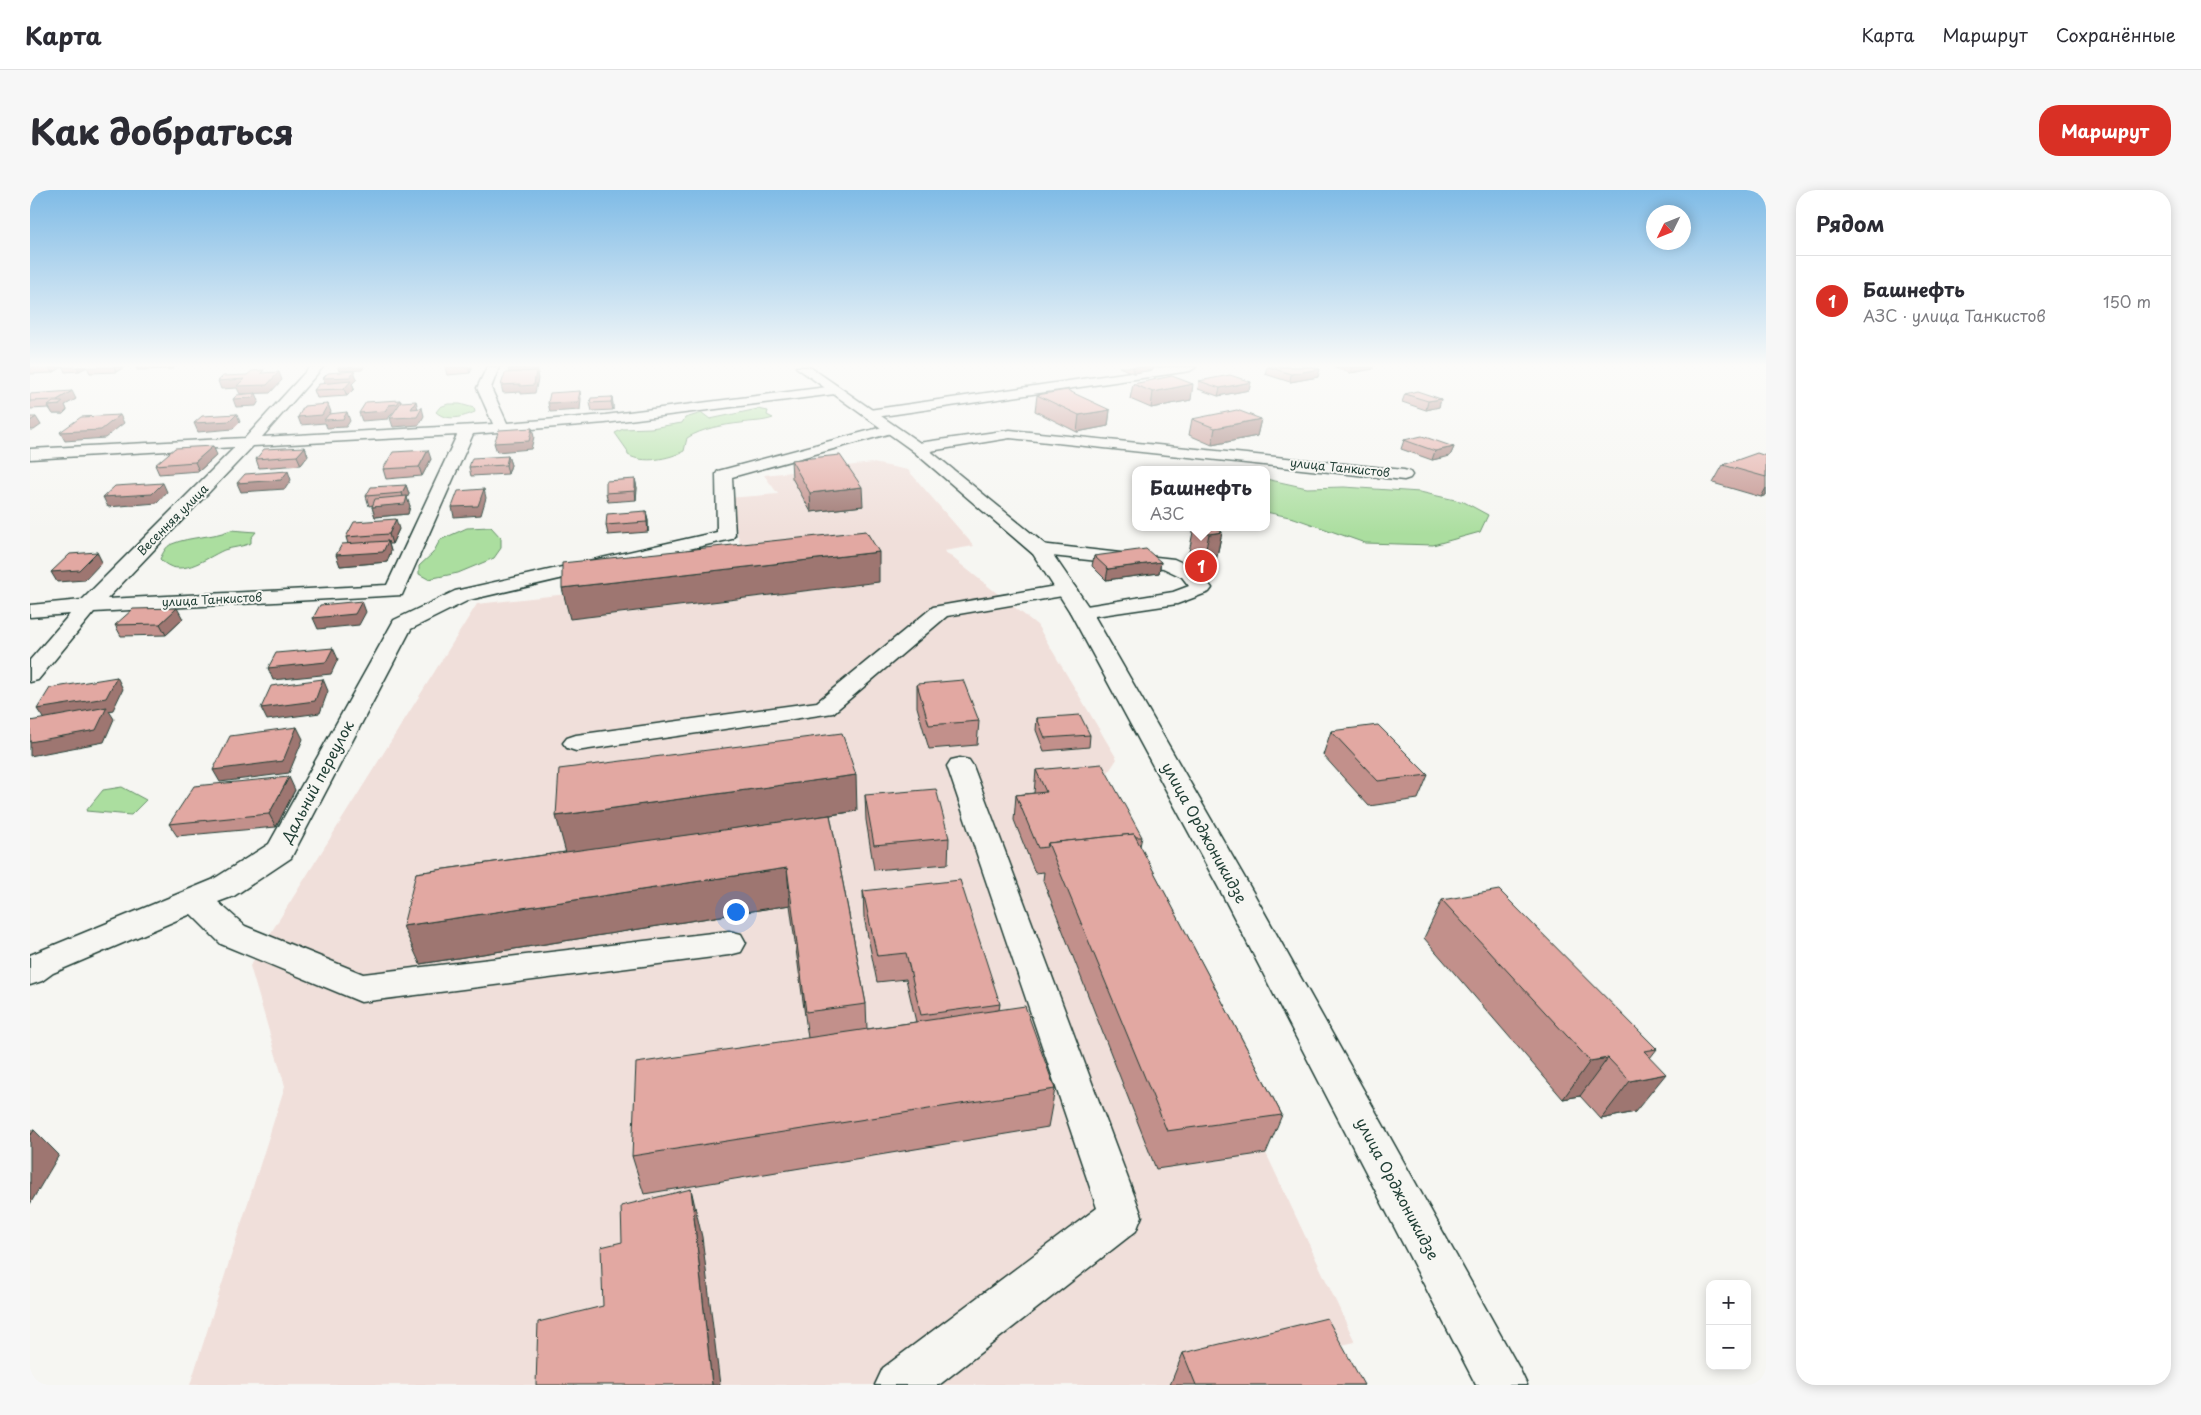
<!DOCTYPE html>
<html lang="ru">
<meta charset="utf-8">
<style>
:root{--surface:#fff;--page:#f7f7f7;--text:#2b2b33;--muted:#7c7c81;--line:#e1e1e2;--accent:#d93025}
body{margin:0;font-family:"Playpen Sans",sans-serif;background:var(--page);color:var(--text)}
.controls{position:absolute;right:15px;bottom:15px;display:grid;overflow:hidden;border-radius:10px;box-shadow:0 2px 12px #0003}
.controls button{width:45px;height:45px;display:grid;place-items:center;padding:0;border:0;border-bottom:1px solid var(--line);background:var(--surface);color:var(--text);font:25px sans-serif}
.compass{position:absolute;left:1616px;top:15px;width:45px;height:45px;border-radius:50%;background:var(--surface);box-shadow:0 2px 12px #0003;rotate:227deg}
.you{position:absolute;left:705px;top:721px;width:18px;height:18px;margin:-12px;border:4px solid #fff;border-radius:50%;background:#1a73e8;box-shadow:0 0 0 8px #1a73e833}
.badge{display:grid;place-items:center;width:32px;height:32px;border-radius:50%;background:var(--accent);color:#fff;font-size:16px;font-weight:700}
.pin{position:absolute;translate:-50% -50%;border:2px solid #fff;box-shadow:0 1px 5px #0006}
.popup{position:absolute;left:1102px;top:276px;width:138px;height:65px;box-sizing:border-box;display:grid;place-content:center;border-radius:10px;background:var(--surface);filter:drop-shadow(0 1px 4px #0005);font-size:16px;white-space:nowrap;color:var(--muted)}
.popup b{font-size:19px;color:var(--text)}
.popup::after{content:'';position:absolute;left:50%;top:100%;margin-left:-10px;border:10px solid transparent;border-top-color:var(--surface)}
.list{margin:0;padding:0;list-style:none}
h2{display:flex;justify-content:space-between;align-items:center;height:65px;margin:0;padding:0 20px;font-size:21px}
h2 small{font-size:16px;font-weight:400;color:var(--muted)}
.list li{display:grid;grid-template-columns:32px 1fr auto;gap:15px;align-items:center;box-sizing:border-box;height:90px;padding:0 20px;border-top:1px solid var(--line)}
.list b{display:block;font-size:19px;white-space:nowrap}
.list p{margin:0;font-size:16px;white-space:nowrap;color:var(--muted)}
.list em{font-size:16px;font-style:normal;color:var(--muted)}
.map{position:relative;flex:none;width:1736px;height:1195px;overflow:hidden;border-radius:20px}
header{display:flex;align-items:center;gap:30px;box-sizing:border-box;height:70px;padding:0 25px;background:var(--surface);border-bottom:1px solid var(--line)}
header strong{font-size:24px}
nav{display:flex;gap:28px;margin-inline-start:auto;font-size:18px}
.intro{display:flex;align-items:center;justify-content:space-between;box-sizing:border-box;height:120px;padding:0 30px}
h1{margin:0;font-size:35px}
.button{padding:12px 22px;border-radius:20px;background:var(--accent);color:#fff;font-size:18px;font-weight:700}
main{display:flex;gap:30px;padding:0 30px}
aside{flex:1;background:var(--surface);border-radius:20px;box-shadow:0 2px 12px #0003}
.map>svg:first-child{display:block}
.built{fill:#f0dfda}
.green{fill:#abde9f;stroke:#658e6a}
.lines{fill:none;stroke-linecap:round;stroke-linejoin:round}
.minor-casing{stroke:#1f3d34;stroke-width:3}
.major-casing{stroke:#1f3d34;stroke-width:3}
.minor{fill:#f6f6f2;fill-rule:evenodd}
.major{fill:#f6f6f2;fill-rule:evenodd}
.wall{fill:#c2908b;stroke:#1f3d34}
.shaded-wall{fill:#9e7671;stroke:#1f3d34}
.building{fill:#e2a8a2;stroke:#1f3d34}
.labels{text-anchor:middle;stroke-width:4;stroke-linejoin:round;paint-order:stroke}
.far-street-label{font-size:12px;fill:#1f3d34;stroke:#f6f6f2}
.street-label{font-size:15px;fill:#1f3d34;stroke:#f6f6f2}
</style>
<header>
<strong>Карта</strong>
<nav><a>Карта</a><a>Маршрут</a><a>Сохранённые</a></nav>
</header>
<div class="intro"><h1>Как добраться</h1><a class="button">Маршрут</a></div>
<main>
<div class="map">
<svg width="1736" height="1195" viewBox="0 0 1736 1195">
<rect width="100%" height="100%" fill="#f6f6f2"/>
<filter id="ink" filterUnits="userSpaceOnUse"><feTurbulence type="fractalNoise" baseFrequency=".02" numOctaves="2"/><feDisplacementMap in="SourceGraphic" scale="10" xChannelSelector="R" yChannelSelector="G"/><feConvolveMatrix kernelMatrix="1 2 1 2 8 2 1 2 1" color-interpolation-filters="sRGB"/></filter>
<g filter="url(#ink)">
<!-- built -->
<polygon class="built" points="843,273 878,280 944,356 914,361 1007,435 1087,569 1068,598 1097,681 1236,963 1325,1152 1277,1163 1293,1195 160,1195 255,896 220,776 447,414 718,384 698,308 748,304 734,285"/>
<!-- green -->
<g class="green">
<path d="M418 214H430L444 218 445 222C433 227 417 232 406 222L410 217Z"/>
<path d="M728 219 738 221 737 225 743 228C732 232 722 231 711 233 693 235 673 238 657 248L654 261C639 269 613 274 598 265L597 260 585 243 593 239 621 238 652 233 655 228 672 223 680 229Z"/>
<polygon points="1236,289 1277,298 1314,297 1390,302 1434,312 1458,325 1450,342 1403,355 1335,353 1264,328 1236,322"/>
<polygon points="461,337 471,348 471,358 464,368 428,383 398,389 389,384 389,376 403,363 410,350 437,338"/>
<path d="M201 340 226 342 221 348V353C212 357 203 357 194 360 174 369 149 390 130 369 133 363 136 356 142 354 161 346 182 348 201 340Z"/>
<polygon points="92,597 116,610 101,625 56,621 73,600"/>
</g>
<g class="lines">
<defs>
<g id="minor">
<path d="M280 177H293L232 247 463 234 447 198 457 177H469L461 198 477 233 575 225 805 196 812 200 805 204 575 233 443 244 372 405 64 422 8 490 0 492V470L40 424 0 427V415L52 410 205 257 0 269V259L215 248ZM427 245 357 395 77 409 223 256Z"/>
<polygon points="1135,177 1166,177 1160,181 839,228 832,224 839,220"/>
<polygon points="860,235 865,236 867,239 865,242 702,287 705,345 702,349 439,410 381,439 261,668 204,706 188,712 215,736 333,784 699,741 711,744 716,753 711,762 699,765 331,812 191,754 161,724 23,783 12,791 0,795 0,765 182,690 239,654 364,430 425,401 687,342 686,284 688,281"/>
<polygon points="980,240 1374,280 1380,282 1382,285 1380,288 1374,290 980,248 888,263 883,261 880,258 883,255 888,253"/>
<polygon points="1010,354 1144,369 1166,379 1182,398 1179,402 1147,414 1051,428 1044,426 1040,422 1044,418 1143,402 1159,396 1152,387 1133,378 1003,364 1001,360 1003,356"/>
<polygon points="1037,394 1044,396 1047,400 1044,404 917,426 803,523 546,561 537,558 533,553 537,548 546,545 787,512 903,417"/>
<polygon points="930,568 939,570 943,576 1112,1026 1106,1041 909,1195 845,1195 853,1178 1067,1018 917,576 921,570"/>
</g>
<polygon id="major" points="766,177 780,177 893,255 1017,356 1062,422 1224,704 1489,1178 1497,1195 1446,1195 1192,704 1040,422 1003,364 883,261"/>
</defs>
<!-- minor casing -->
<use href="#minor" class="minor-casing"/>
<!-- major casing -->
<use href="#major" class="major-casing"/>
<!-- minor -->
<use href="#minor" class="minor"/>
<!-- major -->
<use href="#major" class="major"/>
</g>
<!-- wall -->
<g class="wall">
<polygon points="0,177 57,177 49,181 35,182 33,177 22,183 0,184"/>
<polygon points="57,177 94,177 86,182 60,183"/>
<polygon points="415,177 442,177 442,178 440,183 417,185"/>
<polygon points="1089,177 1123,177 1123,180 1103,183"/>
<polygon points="1237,177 1282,177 1288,187 1260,192 1235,184"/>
<polygon points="1302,177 1343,177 1343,179 1320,183"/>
<polygon points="293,188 327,189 322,194 324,199 317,206 287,208 284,200 295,194"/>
<polygon points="1169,191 1221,192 1219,200 1188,206 1168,199"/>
<polygon points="1103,194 1161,210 1121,218 1100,209"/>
<polygon points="0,204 46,209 35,215 37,220 33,224 23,224 19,218 0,219"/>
<polygon points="1375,204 1411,209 1409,217 1396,220 1372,212"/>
<polygon points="1007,205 1080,220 1078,236 1047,242 1005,221"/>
<polygon points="582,207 583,215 583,220 562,221 560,213"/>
<polygon points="1162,229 1231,229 1227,246 1182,255 1159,245"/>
<polygon points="1374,250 1424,257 1420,266 1402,270 1371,259"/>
<polygon points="275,257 278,266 271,275 229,278 226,269"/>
<polygon points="187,265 169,281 129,284 125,275"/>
<polygon points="478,266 481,275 478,284 441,286 439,277"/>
<polygon points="1736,266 1736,305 1731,307 1683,293 1693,275"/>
<polygon points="401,269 392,286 356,289 353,279"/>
<polygon points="761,270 833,316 781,322 762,288"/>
<polygon points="605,289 607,298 606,310 578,312 576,303"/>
<polygon points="376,295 379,304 377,308 380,316 378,324 345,327 342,317 343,315 339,316 336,306"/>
<polygon points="616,321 618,331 618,342 578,345 576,335"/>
<polygon points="1164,337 1185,337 1192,342 1184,380 1171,382 1157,372"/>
<polygon points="369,339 362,354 359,354 361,361 357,372 310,376 318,354 316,347"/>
<polygon points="1064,366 1131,372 1129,383 1076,390 1062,376"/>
<polygon points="153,429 136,445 91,446 85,435"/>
<polygon points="887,494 949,531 947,555 899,559 887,517"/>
<polygon points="1007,528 1060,545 1059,557 1014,561 1006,540"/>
<polygon points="1301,541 1398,585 1388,609 1339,616 1293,565"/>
<polygon points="1006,580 1112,647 1110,656 1252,925 1236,963 1126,979 1013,690 1014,682 1005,683 984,630 986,605 1004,603"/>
<polygon points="265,600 246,637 147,646 139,634"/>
<polygon points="835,605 919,648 918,674 844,680 836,630"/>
<polygon points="827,621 800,625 836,814 837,839 886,832 876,789 847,792 834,727 833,701 970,814 969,820 1025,899 1018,937 614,1004 602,966 778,848 760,715 390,774 386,683"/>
<polygon points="1412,710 1627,859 1620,868 1605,922 1571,929 1550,906 1533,909 1394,748"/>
<polygon points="1153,1163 1334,1195 1140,1195"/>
</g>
<!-- shaded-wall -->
<g class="shaded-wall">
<polygon points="19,177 33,177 22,183"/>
<polygon points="47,177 57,177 49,181"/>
<polygon points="84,177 94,177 86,182"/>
<polygon points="106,177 145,177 143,179 107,180"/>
<polygon points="308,177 334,177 332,180 309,181"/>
<polygon points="438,177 442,177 442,178 440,183"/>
<polygon points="508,177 508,184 507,184 508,189 505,203 491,204 491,202 473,203 471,195 480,186 478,179"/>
<polygon points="1103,177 1123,177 1123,180 1103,183"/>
<polygon points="1322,177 1343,177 1343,179 1320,183"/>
<polygon points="1290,179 1288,187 1260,192 1261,184"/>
<polygon points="324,181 327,189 322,194 324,199 317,206 314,199 296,196 293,188"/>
<polygon points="249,182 252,190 240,203 210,204 207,198 191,199 188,191"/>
<polygon points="1221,192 1219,200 1188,206 1190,198"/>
<polygon points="1163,194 1161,210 1121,218 1123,202"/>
<polygon points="42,201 46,209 35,215 37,220 33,224 23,224 18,216 30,215 27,210"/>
<polygon points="550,201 551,209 550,220 520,222 518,213"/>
<polygon points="226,203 229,211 226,216 206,217 203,209"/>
<polygon points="582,207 583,215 583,220 581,212"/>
<polygon points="1411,209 1409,217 1396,220 1398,211"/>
<polygon points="370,210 372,218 370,222 362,223 358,229 332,231 329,223 359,215"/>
<polygon points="386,211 388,219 392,218 394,226 389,235 363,237 360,228 381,219"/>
<polygon points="298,214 301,222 297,230 317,222 320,231 316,237 297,238 295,233 271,235 268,227"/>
<polygon points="1080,220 1078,236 1047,242 1049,225"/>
<polygon points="207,224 210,232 203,239 168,242 164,233"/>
<polygon points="90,225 94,233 75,248 35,251 30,242"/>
<polygon points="6,227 11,235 4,240 0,240 0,231"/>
<polygon points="1231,229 1227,246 1182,255 1185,238"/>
<polygon points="502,238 504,247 501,259 467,262 464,253"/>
<polygon points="183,256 187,265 169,281 165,272"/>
<polygon points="275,257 278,266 271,275 267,266"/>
<polygon points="1424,257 1420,266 1402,270 1405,261"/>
<polygon points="398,260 401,269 392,286 389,277"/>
<polygon points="478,266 481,275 478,284 476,275"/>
<polygon points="258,281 261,290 255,299 211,302 207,293"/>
<polygon points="605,289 607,298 606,310 605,301"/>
<polygon points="133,293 137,302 127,313 78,317 73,307"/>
<polygon points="376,295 379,304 377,308 380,316 378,324 345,327 342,317 375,313 372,303"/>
<polygon points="832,297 833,316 781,322 780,303"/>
<polygon points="1736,298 1736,305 1731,307"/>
<polygon points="454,299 456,308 451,325 424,327 422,317"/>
<polygon points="616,321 618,331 618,342 617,332"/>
<polygon points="366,329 369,339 362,354 359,344"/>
<polygon points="1192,342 1184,380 1171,382 1179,344"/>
<polygon points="358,351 361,361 357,372 310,376 306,365"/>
<polygon points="67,362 72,372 55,390 27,392 21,382"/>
<polygon points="849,362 849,392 540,429 532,398"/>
<polygon points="1131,372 1129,383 1076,390 1078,379"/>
<polygon points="332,411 336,422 329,435 288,439 283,428"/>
<polygon points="147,418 153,429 136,445 130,434"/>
<polygon points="303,458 308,469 301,484 243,490 238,478"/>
<polygon points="87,487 93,499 83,520 79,521 84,529 74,552 0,566 0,552 15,531 7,519"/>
<polygon points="293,489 298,501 290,523 237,530 231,518"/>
<polygon points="267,537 273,549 259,583 190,592 183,580"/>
<polygon points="826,585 827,621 536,663 526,626"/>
<polygon points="259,587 265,600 246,637 239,624"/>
<polygon points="757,678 760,715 390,774 373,736"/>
<polygon points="1578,868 1550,906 1533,909 1560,871"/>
<polygon points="1636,884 1605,922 1571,929 1600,891"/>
<polygon points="4,940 29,965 0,1014 0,946"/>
<polygon points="661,999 672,1047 690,1195 682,1195"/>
</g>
<!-- building -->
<g class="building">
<polygon points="478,177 506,177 478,179"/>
<polygon points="1238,177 1282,177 1290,179 1261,184"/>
<polygon points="234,180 231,183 249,182 237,195 207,196 214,189 188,191 193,186 217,185 222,181"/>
<polygon points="324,181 320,187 293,188 298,183"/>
<polygon points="506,181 504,195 490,196 490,194 471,195 475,183"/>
<polygon points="1200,185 1221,192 1190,198 1169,191"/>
<polygon points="1142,186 1163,194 1123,202 1103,194"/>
<polygon points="321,191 314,199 284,200 289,194"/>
<polygon points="1037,200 1080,220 1049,225 1007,205"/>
<polygon points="42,201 27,210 0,211 0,204"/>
<polygon points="550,201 548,212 518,213 520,203"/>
<polygon points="1387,201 1411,209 1398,211 1375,204"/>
<polygon points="226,203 222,208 203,209 207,205"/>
<polygon points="582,207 581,212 560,213 561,208"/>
<polygon points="370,210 367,214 359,215 355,221 329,223 336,212"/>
<polygon points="386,211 381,219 392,218 387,227 360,228 371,212"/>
<polygon points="23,212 33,212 29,215 18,216"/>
<polygon points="298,214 292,225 268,227 274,216"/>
<polygon points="1207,220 1231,229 1185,238 1162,229"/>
<polygon points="317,222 313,229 294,230 299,224"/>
<polygon points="207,224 200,231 164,233 172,226"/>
<polygon points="90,225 71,240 30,242 51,227"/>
<polygon points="0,227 6,227 0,231"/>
<polygon points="502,238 499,251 464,253 469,240"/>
<polygon points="1392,246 1424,257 1405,261 1374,250"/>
<polygon points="183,256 165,272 125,275 145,258"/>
<polygon points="275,257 267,266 226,269 234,259"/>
<polygon points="398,260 389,277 353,279 363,262"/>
<polygon points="1727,263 1736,266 1736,287 1693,275"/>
<polygon points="810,265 832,297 780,303 761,270"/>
<polygon points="478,266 476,275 439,277 442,268"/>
<polygon points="258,281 251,290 207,293 215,284"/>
<polygon points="605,289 605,301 576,303 576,291"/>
<polygon points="133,293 122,304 73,307 85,296"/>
<polygon points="376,295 372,303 336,306 341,297"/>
<polygon points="454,299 448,316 422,317 428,301"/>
<polygon points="377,306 375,314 342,317 345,309"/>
<polygon points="616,321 617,332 576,335 577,324"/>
<polygon points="366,329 359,344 316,347 324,332"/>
<polygon points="1169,337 1185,337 1192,342 1179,344"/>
<polygon points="836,341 849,362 532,398 532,373"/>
<polygon points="358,351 353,362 306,365 312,354"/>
<polygon points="1116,359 1131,372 1078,379 1064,366"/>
<polygon points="67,362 49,380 21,382 40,364"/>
<polygon points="332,411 325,424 283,428 290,415"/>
<polygon points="147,418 130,434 85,435 103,419"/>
<polygon points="303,458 296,472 238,478 246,463"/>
<polygon points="87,487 76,508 7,519 20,498"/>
<polygon points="293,489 285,511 231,518 241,496"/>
<polygon points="933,490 949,531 899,535 887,494"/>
<polygon points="77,517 66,540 0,552 0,531"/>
<polygon points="1050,525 1060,545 1015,548 1007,528"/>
<polygon points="1348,535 1398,585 1348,591 1301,541"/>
<polygon points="267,537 253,571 183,580 200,546"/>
<polygon points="812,543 826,585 526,626 529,579"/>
<polygon points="1072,574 1112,647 1106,647 1104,644 1018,653 1017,657 1008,658 986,605 1016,602 1006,580"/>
<polygon points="259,587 239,624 139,634 164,596"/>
<polygon points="906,599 919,648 844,655 835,605"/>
<polygon points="800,625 836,814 776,822 757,678 373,736 386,683"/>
<polygon points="1104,644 1252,925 1137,941 1018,653"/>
<polygon points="930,690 970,814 891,825 876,763 847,766 833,701"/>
<polygon points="1469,700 1627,859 1614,861 1636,884 1600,891 1578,868 1560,871 1412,710"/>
<polygon points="995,816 1025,899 602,966 606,873"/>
<polygon points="0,940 4,940 0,946"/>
<polygon points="661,999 682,1195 506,1195 508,1132 573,1116 571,1057 592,1052 591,1016"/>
<polygon points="1297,1128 1334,1195 1166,1195 1153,1163"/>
</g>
</g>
<!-- sky -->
<linearGradient id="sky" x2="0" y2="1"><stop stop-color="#7fbbe6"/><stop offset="0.51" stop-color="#fbfbf9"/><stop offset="1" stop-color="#fbfbf9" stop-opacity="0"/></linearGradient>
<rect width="1736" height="344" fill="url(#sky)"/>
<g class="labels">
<!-- far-street labels -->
<g class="far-street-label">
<text transform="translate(1310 278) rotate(6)" y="4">улица Танкистов</text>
<text transform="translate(143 330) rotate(-45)" y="4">Весенняя улица</text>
<text transform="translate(182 410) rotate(-3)" y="4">улица Танкистов</text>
</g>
<!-- street labels -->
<g class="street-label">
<text transform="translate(288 592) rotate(-62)" y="5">Дальний переулок</text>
<text transform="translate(1174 643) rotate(61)" y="5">улица Орджоникидзе</text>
<text transform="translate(1367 999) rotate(62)" y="5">улица Орджоникидзе</text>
</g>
</g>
</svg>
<div class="controls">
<button>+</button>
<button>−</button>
</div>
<svg class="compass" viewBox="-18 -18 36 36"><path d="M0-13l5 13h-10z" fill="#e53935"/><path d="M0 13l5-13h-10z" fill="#7c7c81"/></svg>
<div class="you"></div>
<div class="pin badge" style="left:1171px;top:376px">1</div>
<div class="popup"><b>Башнефть</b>АЗС</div>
</div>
<aside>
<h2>Рядом<small></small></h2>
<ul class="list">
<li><span class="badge">1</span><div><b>Башнефть</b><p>АЗС · улица Танкистов</p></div><em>150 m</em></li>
</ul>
</aside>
</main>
